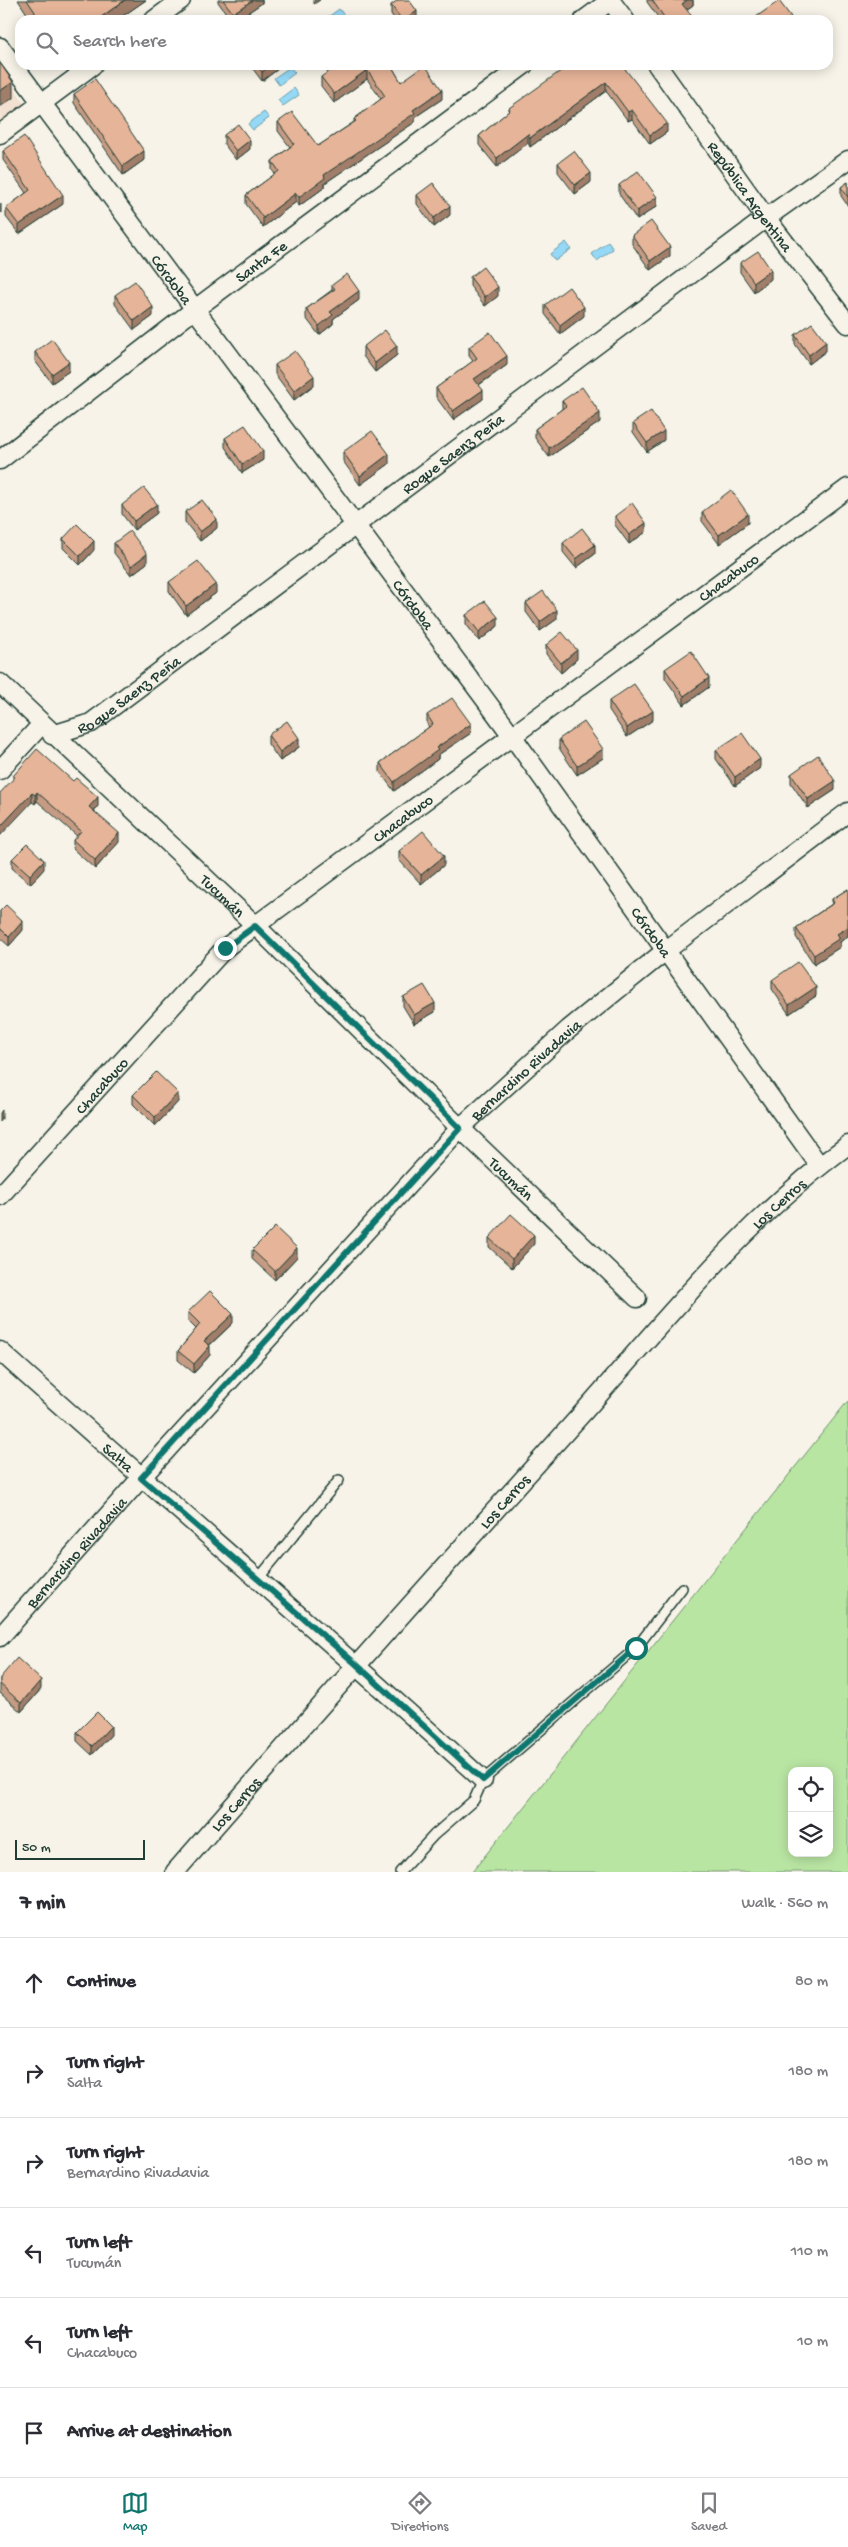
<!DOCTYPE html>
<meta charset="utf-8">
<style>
:root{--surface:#fff;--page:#f7f7f7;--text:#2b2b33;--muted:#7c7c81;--line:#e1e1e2;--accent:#0f766e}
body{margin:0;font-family:"Gochi Hand",sans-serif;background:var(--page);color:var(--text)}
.controls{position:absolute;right:15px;bottom:15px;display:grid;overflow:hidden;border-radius:10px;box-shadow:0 2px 12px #0003}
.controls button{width:45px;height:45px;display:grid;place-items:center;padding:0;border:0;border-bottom:1px solid var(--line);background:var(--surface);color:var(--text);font:25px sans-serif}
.scale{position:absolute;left:15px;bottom:12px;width:130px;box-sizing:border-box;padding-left:5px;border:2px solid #1f3d34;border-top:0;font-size:14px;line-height:18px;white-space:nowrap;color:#1f3d34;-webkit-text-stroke:4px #f7f3e8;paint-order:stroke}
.stop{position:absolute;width:15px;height:15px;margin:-11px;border:4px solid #0f766e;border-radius:50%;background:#fff}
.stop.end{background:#0f766e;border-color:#fff;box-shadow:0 1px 5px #0008}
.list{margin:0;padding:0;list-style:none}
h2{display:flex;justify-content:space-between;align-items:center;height:65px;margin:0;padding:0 20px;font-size:21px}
h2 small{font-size:16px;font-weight:400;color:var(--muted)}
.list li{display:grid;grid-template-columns:32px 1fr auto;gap:15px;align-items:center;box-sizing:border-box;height:90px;padding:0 20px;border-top:1px solid var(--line)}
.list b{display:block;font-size:19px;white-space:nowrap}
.list p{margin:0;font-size:16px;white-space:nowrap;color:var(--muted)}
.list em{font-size:16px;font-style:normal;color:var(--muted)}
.icon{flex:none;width:28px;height:28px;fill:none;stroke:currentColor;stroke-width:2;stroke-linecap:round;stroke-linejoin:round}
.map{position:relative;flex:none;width:848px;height:1872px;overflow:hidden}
.search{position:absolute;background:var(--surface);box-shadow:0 2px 12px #0003;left:15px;right:15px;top:15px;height:55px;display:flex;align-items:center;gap:12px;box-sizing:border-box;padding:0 18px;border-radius:15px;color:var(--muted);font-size:19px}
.sheet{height:605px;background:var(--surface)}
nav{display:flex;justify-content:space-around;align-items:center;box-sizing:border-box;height:70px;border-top:1px solid var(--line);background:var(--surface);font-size:14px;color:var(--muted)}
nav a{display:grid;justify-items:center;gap:2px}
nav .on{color:var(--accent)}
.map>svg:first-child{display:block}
.built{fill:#f2e0d0}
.green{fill:#b9e5a3;stroke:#6c916c;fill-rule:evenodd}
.water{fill:#95d9f7;stroke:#669ba9}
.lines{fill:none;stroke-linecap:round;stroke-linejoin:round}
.lane-casing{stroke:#1f3d34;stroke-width:12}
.street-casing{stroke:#1f3d34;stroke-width:21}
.lane{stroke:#f7f3e8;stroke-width:9}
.street{stroke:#f7f3e8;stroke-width:18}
.wall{fill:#c69b83;stroke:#1f3d34}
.shaded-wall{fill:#a17e6a;stroke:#1f3d34}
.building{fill:#e6b498;stroke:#1f3d34}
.route{stroke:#0f766e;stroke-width:6}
.labels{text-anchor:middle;stroke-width:5;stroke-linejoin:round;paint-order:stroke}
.street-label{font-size:16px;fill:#1f3d34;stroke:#f7f3e8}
</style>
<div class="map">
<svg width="848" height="1872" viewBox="0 0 848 1872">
<rect width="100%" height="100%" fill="#f7f3e8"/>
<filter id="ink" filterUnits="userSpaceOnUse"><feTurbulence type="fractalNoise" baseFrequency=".02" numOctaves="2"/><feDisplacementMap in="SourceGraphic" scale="10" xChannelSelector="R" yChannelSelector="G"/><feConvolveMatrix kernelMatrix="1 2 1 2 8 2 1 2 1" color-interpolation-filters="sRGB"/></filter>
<g filter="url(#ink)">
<!-- built -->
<polygon class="built" points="0,62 34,121 0,146"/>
<!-- green -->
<path class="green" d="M848 1401V1872H472L847 1402ZM792 1771H829V1853H792Z"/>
<!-- water -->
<g class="water">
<polygon points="339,9 344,15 338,20 324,20"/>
<polygon points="290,67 295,73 279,85 274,78"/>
<polygon points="294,88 299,95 283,106 278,100"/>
<polygon points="264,112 269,118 253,130 248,124"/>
<polygon points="566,242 571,249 555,261 550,254"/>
<polygon points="608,242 613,249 597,261 592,254"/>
</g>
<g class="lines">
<defs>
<g id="lane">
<polyline points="258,1579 339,1480"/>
<polyline points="400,1872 434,1835 474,1800 483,1780 636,1648 682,1588"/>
</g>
<g id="street">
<polyline points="610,0 625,20"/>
<polyline points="154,20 181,0"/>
<polyline points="584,20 611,0"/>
<path id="s1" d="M0 47 513 737 819 1165"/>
<path id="s2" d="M657 65 766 218 848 324"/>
<polyline points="0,134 93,65"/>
<path id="s3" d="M0 460 195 309 524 65"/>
<path id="s4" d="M0 683 255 925 460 1128 637 1298"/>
<path id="s5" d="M52 735 91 723 766 218 848 160"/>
<polyline points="0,770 41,725"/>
<path id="s6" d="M0 1196 225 948 848 488"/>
<path id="s7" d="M0 1351C160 1495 324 1635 483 1780"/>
<path id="s8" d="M0 1637 141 1478 460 1128 569 1029 664 952 848 812"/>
<path id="s9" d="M175 1872C308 1719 443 1568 579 1417 664 1322 744 1220 848 1145"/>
</g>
</defs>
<!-- lane casing -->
<use href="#lane" class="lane-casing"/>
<!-- street casing -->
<use href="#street" class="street-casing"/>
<!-- lane -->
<use href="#lane" class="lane"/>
<!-- street -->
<use href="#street" class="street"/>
</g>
<!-- wall -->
<g class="wall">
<polygon points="18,0 146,0 117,20 31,20"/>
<polygon points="218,0 262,0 262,3 237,20 231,20 218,2"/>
<polygon points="647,0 693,0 693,5 686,10 695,20 660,20 647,2"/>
<polygon points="391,5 417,20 395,20 391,14"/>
<polygon points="250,65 278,65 278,69 262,81"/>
<polygon points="391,65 401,82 442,99 415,117 415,122 325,183 325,187 299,206 296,202 263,227 246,204 246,195 275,174 272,170 272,161 290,147 278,131 278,122 318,146 354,122 354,119 381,99 367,79 334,103 321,86 321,77"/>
<polygon points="622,65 667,132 650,144 632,119 628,121 606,91 530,147 528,143 497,167 479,145 479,136 509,111 509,108"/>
<polygon points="74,94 144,160 123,175 74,103"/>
<polygon points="224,135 250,149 236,160 224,144"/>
<polygon points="3,151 63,204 19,234 6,217 6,208 26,193 3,160"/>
<polygon points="558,163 591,182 575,194 558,172"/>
<polygon points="848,182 848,206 841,196 841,187"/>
<polygon points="619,185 657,206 637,220 619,194"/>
<polygon points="417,195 450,215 434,227 417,204"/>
<polygon points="632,235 670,256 650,270 632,244"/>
<polygon points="740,263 771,279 754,292 740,272"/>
<polygon points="470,277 498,296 485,306 470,286"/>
<polygon points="332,285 359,300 333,319 333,324 319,335 306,318 306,309 332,290"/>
<polygon points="115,295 153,316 134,330 115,304"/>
<polygon points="545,305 584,316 560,334 545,314"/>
<polygon points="795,335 826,351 809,364 795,344"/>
<polygon points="363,347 397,355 375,372 363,356"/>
<polygon points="469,347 507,365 479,385 483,399 453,420 436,397 436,388 473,361 469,356"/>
<polygon points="35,352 69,371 52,383 35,361"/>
<polygon points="275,365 314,385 294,400 275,374"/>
<polygon points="562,401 600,422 549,457 535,438 535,429 562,409"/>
<polygon points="633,423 664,440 647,452 633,432"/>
<polygon points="225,438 263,460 242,473 225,447"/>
<polygon points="343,452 389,464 360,485 343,461"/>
<polygon points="122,505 157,513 134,530 122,514"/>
<polygon points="185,512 217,528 200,541 185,522"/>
<polygon points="702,512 748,523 719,544 702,521"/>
<polygon points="615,516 646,532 629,544 615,525"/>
<polygon points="63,539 94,550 80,565 63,548"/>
<polygon points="114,543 147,563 131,575 114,553"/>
<polygon points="563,543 595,554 576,568 563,552"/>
<polygon points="169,582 216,593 186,615 169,591"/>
<polygon points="526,603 557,619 540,631 526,612"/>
<polygon points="466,615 498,626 479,641 466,624"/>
<polygon points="546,645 577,659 561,673 546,654"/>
<polygon points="665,669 709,687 684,705 665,678"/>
<polygon points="609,701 653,720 627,737 609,710"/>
<polygon points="427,715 471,733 438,755 438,759 394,791 380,772 380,763 429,727 427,724"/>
<polygon points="268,735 299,747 280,761 268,744"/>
<polygon points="559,739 603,758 577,775 559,748"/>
<polygon points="716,750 760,768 735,786 716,759"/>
<polygon points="791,774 835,790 808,808 791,783"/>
<polygon points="13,776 98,806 94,811 119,842 95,869 73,849 73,840 77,836 37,801 35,804 32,802 13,779"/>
<polygon points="399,851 444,865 421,884 399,860"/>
<polygon points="12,859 44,869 30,884 12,868"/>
<polygon points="848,889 848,936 840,942 840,947 814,964 796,937 796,928 832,904 832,899"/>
<polygon points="0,911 23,930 9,946 0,938"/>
<polygon points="772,980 816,996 789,1014 772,989"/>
<polygon points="403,997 435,1012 414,1024 403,1006"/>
<polygon points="133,1095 178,1102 155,1126 133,1104"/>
<polygon points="489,1238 534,1244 512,1268 489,1247"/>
<polygon points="252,1250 297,1257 275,1280 252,1259"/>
<polygon points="188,1312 233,1323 209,1346 210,1355 194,1373 178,1360 178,1351 196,1329 188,1321"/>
<polygon points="0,1678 41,1689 21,1712 0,1693"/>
<polygon points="77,1732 111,1735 92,1755 77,1741"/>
</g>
<!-- shaded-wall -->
<g class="shaded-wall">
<polygon points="125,0 146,0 117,20 97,20"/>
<polygon points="253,0 262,0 262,3 237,20 233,20 233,13"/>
<polygon points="314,0 320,0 314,4"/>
<polygon points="687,0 693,0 693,5 682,13 682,4"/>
<polygon points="417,11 417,20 405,20"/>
<polygon points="271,65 278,65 278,69 262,81 262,72"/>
<polygon points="367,70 367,79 334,103 334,94"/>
<polygon points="13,82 13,98 0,107 0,91"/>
<polygon points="606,82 606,91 530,147 530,138"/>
<polygon points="442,90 442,99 415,117 415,122 325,183 325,187 299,206 299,197 324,175 413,110"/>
<polygon points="632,110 632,119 628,121 628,112"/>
<polygon points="667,123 667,132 650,144 650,135"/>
<polygon points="528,134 528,143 497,167 497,158"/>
<polygon points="250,140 250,149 236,160 236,151"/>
<polygon points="144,151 144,160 123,175 123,166"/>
<polygon points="591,173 591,182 575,194 575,185"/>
<polygon points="296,193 296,202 263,227 263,218"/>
<polygon points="63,195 63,204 19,234 19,225"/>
<polygon points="657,197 657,206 637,220 637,211"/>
<polygon points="1,204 1,213 0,214 0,205"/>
<polygon points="450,206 450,215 434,227 434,218"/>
<polygon points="670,247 670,256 650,270 650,261"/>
<polygon points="771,270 771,279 754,292 754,282"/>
<polygon points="498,287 498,296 485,306 485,297"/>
<polygon points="359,291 359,300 333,319 333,324 319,335 319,326 330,312"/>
<polygon points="153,307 153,316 134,330 134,321"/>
<polygon points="584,307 584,316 560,334 560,325"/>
<polygon points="826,342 826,351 809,364 809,355"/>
<polygon points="397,346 397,355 375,372 375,363"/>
<polygon points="507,356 507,365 474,388 474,379"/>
<polygon points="69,362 69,371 52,383 52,374"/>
<polygon points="314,376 314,385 294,400 294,391"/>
<polygon points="483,390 483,399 453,420 453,411"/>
<polygon points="600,413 600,422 549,457 549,448"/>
<polygon points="664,431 664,440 647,452 647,443"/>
<polygon points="263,451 263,460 242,473 242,464"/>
<polygon points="389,454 389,464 360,485 360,476"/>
<polygon points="157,504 157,513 134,530 134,521"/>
<polygon points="748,514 748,523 719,544 719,535"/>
<polygon points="217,519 217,528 200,541 200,532"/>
<polygon points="646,523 646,532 629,544 629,535"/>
<polygon points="94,541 94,550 80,565 80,556"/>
<polygon points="595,545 595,554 576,568 576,559"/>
<polygon points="147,554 147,563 131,575 131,566"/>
<polygon points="216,584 216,593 186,615 186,606"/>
<polygon points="557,610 557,619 540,631 540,622"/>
<polygon points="498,617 498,626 479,641 479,632"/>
<polygon points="577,650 577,659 561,673 561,663"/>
<polygon points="709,678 709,687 684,705 684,696"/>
<polygon points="653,711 653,720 627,737 627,728"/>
<polygon points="471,724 471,733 438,755 438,759 394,791 394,782 436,748"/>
<polygon points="299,738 299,747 280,761 280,752"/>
<polygon points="603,749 603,758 577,775 577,766"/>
<polygon points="760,759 760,768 735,786 735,777"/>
<polygon points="835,781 835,790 808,808 808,799"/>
<polygon points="37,792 37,801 35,804 35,795"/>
<polygon points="32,793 32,802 0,836 0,827"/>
<polygon points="98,797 98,806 89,816 89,807"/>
<polygon points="119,833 119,842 95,869 95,860"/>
<polygon points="444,856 444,865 421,884 421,875"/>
<polygon points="44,860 44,869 30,884 30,875"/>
<polygon points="23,921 23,930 9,946 9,937"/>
<polygon points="848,927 848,936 840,942 840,947 814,964 814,955 837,934"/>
<polygon points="816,987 816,996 789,1014 789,1005"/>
<polygon points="435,1003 435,1012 414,1024 414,1015"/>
<polygon points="178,1093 178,1102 155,1126 155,1117"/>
<polygon points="2,1110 2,1119 0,1122 0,1113"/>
<polygon points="534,1235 534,1244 512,1268 512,1259"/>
<polygon points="297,1248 297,1257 275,1280 275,1271"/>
<polygon points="233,1314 233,1323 204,1350 204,1341"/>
<polygon points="210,1346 210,1355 194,1373 194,1364"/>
<polygon points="41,1680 41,1689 21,1712 21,1703"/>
<polygon points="111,1726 111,1735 92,1755 92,1746"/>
</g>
<!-- building -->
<g class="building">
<polygon points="27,0 125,0 97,20 87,20 86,19 85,20 34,20 35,12"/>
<polygon points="223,0 253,0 233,13"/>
<polygon points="398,0 409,0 417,11 405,20 402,20 391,5"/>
<polygon points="652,0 687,0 682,4 695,20 666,20"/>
<polygon points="779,1 791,17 787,20 758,20 756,17"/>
<polygon points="0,63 13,82 0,91"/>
<polygon points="256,65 271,65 262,72"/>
<polygon points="338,65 391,65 401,82 425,65 442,90 413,110 415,113 324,175 325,178 299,197 296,193 263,218 246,195 279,171 272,161 294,144 278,122 292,112 318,146 356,121 354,119 385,96 367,70 334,94 321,77"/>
<polygon points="569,65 622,65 667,123 650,135 632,110 628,112 606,82 530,138 528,134 497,158 479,136 510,110 509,108"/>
<polygon points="95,79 144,151 123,166 74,94"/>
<polygon points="238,124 250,140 236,151 224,135"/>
<polygon points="24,136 63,195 19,225 6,208 30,190 3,151"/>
<polygon points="574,151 591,173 575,185 558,163"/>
<polygon points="638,171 657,197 637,211 619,185"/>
<polygon points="848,182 848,197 841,187"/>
<polygon points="433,183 450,206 434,218 417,195"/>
<polygon points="651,221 670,247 650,261 632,235"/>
<polygon points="758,251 771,270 754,282 740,263"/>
<polygon points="483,267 498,287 485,297 470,277"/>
<polygon points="347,274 359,291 330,312 333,315 319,326 306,309 335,289 332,285"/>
<polygon points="135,281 153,307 134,321 115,295"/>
<polygon points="569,287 584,307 560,325 545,305"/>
<polygon points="812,323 826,342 809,355 795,335"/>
<polygon points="385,330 397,346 375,363 363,347"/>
<polygon points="490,332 507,356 474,379 483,390 453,411 436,388 477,358 469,347"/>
<polygon points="52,339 69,362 52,374 35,352"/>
<polygon points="295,351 314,376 294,391 275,365"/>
<polygon points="582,387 600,413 549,448 535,429 566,406 562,401"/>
<polygon points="651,411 664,431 647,443 633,423"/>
<polygon points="245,425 263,451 242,464 225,438"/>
<polygon points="372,431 389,454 360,476 343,452"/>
<polygon points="144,488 157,504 134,521 122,505"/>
<polygon points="731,490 748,514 719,535 702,512"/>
<polygon points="202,500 217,519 200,532 185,512"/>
<polygon points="632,503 646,523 629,535 615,516"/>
<polygon points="77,524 94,541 80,556 63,539"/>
<polygon points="582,528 595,545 576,559 563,543"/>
<polygon points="130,531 147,554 131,566 114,543"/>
<polygon points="198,561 216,584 186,606 169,582"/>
<polygon points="543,591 557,610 540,622 526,603"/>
<polygon points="485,601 498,617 479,632 466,615"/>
<polygon points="562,632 577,650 561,663 546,645"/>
<polygon points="691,651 709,678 684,696 665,669"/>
<polygon points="634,684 653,711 627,728 609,701"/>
<polygon points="452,698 471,724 436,748 438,750 394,782 380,763 433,724 427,715"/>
<polygon points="287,721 299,738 280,752 268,735"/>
<polygon points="584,722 603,749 577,766 559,739"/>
<polygon points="742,733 760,759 735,777 716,750"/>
<polygon points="37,749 73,781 76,778 98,797 89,807 119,833 95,860 73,840 81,831 37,792 35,795 32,793 0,827 0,793 15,777 13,776"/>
<polygon points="818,755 835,781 808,799 791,774"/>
<polygon points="423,831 444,856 421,875 399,851"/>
<polygon points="27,844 44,860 30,875 12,859"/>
<polygon points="848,889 848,927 837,934 840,938 814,955 796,928 834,903 832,899"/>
<polygon points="6,905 23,921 9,937 0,928 0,911"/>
<polygon points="798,962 816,987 789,1005 772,980"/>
<polygon points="424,985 435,1003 414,1015 403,997"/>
<polygon points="156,1072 178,1093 155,1117 133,1095"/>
<polygon points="511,1214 534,1235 512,1259 489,1238"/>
<polygon points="275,1227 297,1248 275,1271 252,1250"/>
<polygon points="210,1291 233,1314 204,1341 210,1346 194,1364 178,1351 200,1324 188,1312"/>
<polygon points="17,1658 41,1680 21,1703 0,1684 0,1678"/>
<polygon points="97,1712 111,1726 92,1746 77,1732"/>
</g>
</g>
<g class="lines" filter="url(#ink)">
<!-- route -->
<polyline class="route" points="225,948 255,926 460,1128 141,1478 356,1664 483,1780 636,1648"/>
</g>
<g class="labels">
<!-- street labels -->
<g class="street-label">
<text dy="6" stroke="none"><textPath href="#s2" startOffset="161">República Argentina</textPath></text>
<text dy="6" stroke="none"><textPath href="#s3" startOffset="328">Santa Fe</textPath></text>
<text dy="6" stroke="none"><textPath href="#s1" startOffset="289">Córdoba</textPath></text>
<text dy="6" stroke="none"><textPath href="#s5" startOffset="492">Roque Saenz Peña</textPath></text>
<text dy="6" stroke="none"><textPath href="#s6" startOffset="960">Chacabuco</textPath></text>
<text dy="6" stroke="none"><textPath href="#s1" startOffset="694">Córdoba</textPath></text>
<text dy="6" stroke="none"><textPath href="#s5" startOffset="88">Roque Saenz Peña</textPath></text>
<text dy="6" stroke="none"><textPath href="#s6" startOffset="555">Chacabuco</textPath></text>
<text dy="6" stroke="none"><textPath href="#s4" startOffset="308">Tucumán</textPath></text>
<text dy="6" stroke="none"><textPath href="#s1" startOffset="1099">Córdoba</textPath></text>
<text dy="6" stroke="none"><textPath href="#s8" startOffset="774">Bernardino Rivadavia</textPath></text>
<text dy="6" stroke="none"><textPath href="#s6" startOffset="150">Chacabuco</textPath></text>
<text dy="6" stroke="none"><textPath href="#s4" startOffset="712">Tucumán</textPath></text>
<text dy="6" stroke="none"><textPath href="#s9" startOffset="901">Los Cerros</textPath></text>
<text dy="6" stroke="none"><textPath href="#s7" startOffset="159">Salta</textPath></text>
<text dy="6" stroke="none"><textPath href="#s9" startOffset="496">Los Cerros</textPath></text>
<text dy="6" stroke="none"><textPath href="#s8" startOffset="114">Bernardino Rivadavia</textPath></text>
<text dy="6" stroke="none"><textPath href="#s9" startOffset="91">Los Cerros</textPath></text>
</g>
</g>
</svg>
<div class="controls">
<button><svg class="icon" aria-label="locate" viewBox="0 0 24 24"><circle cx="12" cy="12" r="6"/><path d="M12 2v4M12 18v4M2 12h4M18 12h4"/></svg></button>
<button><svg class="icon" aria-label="layers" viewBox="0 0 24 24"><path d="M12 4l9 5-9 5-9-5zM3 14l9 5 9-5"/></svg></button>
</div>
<div class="scale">50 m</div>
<div class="stop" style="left:636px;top:1648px"></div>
<div class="stop end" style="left:225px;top:948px"></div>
<div class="search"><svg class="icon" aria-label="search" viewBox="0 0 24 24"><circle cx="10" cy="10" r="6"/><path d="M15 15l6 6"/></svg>Search here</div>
</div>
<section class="sheet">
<h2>7 min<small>Walk · 560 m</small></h2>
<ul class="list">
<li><svg class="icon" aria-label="ahead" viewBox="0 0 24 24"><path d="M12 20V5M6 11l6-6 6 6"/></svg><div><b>Continue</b></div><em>80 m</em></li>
<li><svg class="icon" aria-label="right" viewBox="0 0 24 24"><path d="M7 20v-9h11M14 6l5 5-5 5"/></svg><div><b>Turn right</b><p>Salta</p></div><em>180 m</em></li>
<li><svg class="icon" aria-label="right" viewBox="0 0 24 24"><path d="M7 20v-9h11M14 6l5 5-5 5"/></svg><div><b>Turn right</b><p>Bernardino Rivadavia</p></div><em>180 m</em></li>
<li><svg class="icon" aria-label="left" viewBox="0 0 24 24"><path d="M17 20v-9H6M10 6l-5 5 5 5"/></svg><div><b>Turn left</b><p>Tucumán</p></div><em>110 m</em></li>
<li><svg class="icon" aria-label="left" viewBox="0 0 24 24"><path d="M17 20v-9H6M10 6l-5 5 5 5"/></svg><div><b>Turn left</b><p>Chacabuco</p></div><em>10 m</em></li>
<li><svg class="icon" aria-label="arrive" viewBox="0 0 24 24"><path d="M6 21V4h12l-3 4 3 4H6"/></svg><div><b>Arrive at destination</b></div></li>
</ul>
</section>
<nav>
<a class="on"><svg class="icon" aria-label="map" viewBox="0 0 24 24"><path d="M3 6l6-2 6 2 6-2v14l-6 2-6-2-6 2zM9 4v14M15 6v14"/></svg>Map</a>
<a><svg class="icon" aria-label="directions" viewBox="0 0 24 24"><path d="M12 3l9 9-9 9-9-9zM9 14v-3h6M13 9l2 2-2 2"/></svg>Directions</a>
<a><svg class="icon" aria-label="saved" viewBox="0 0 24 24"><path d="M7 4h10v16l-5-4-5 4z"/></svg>Saved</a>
</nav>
